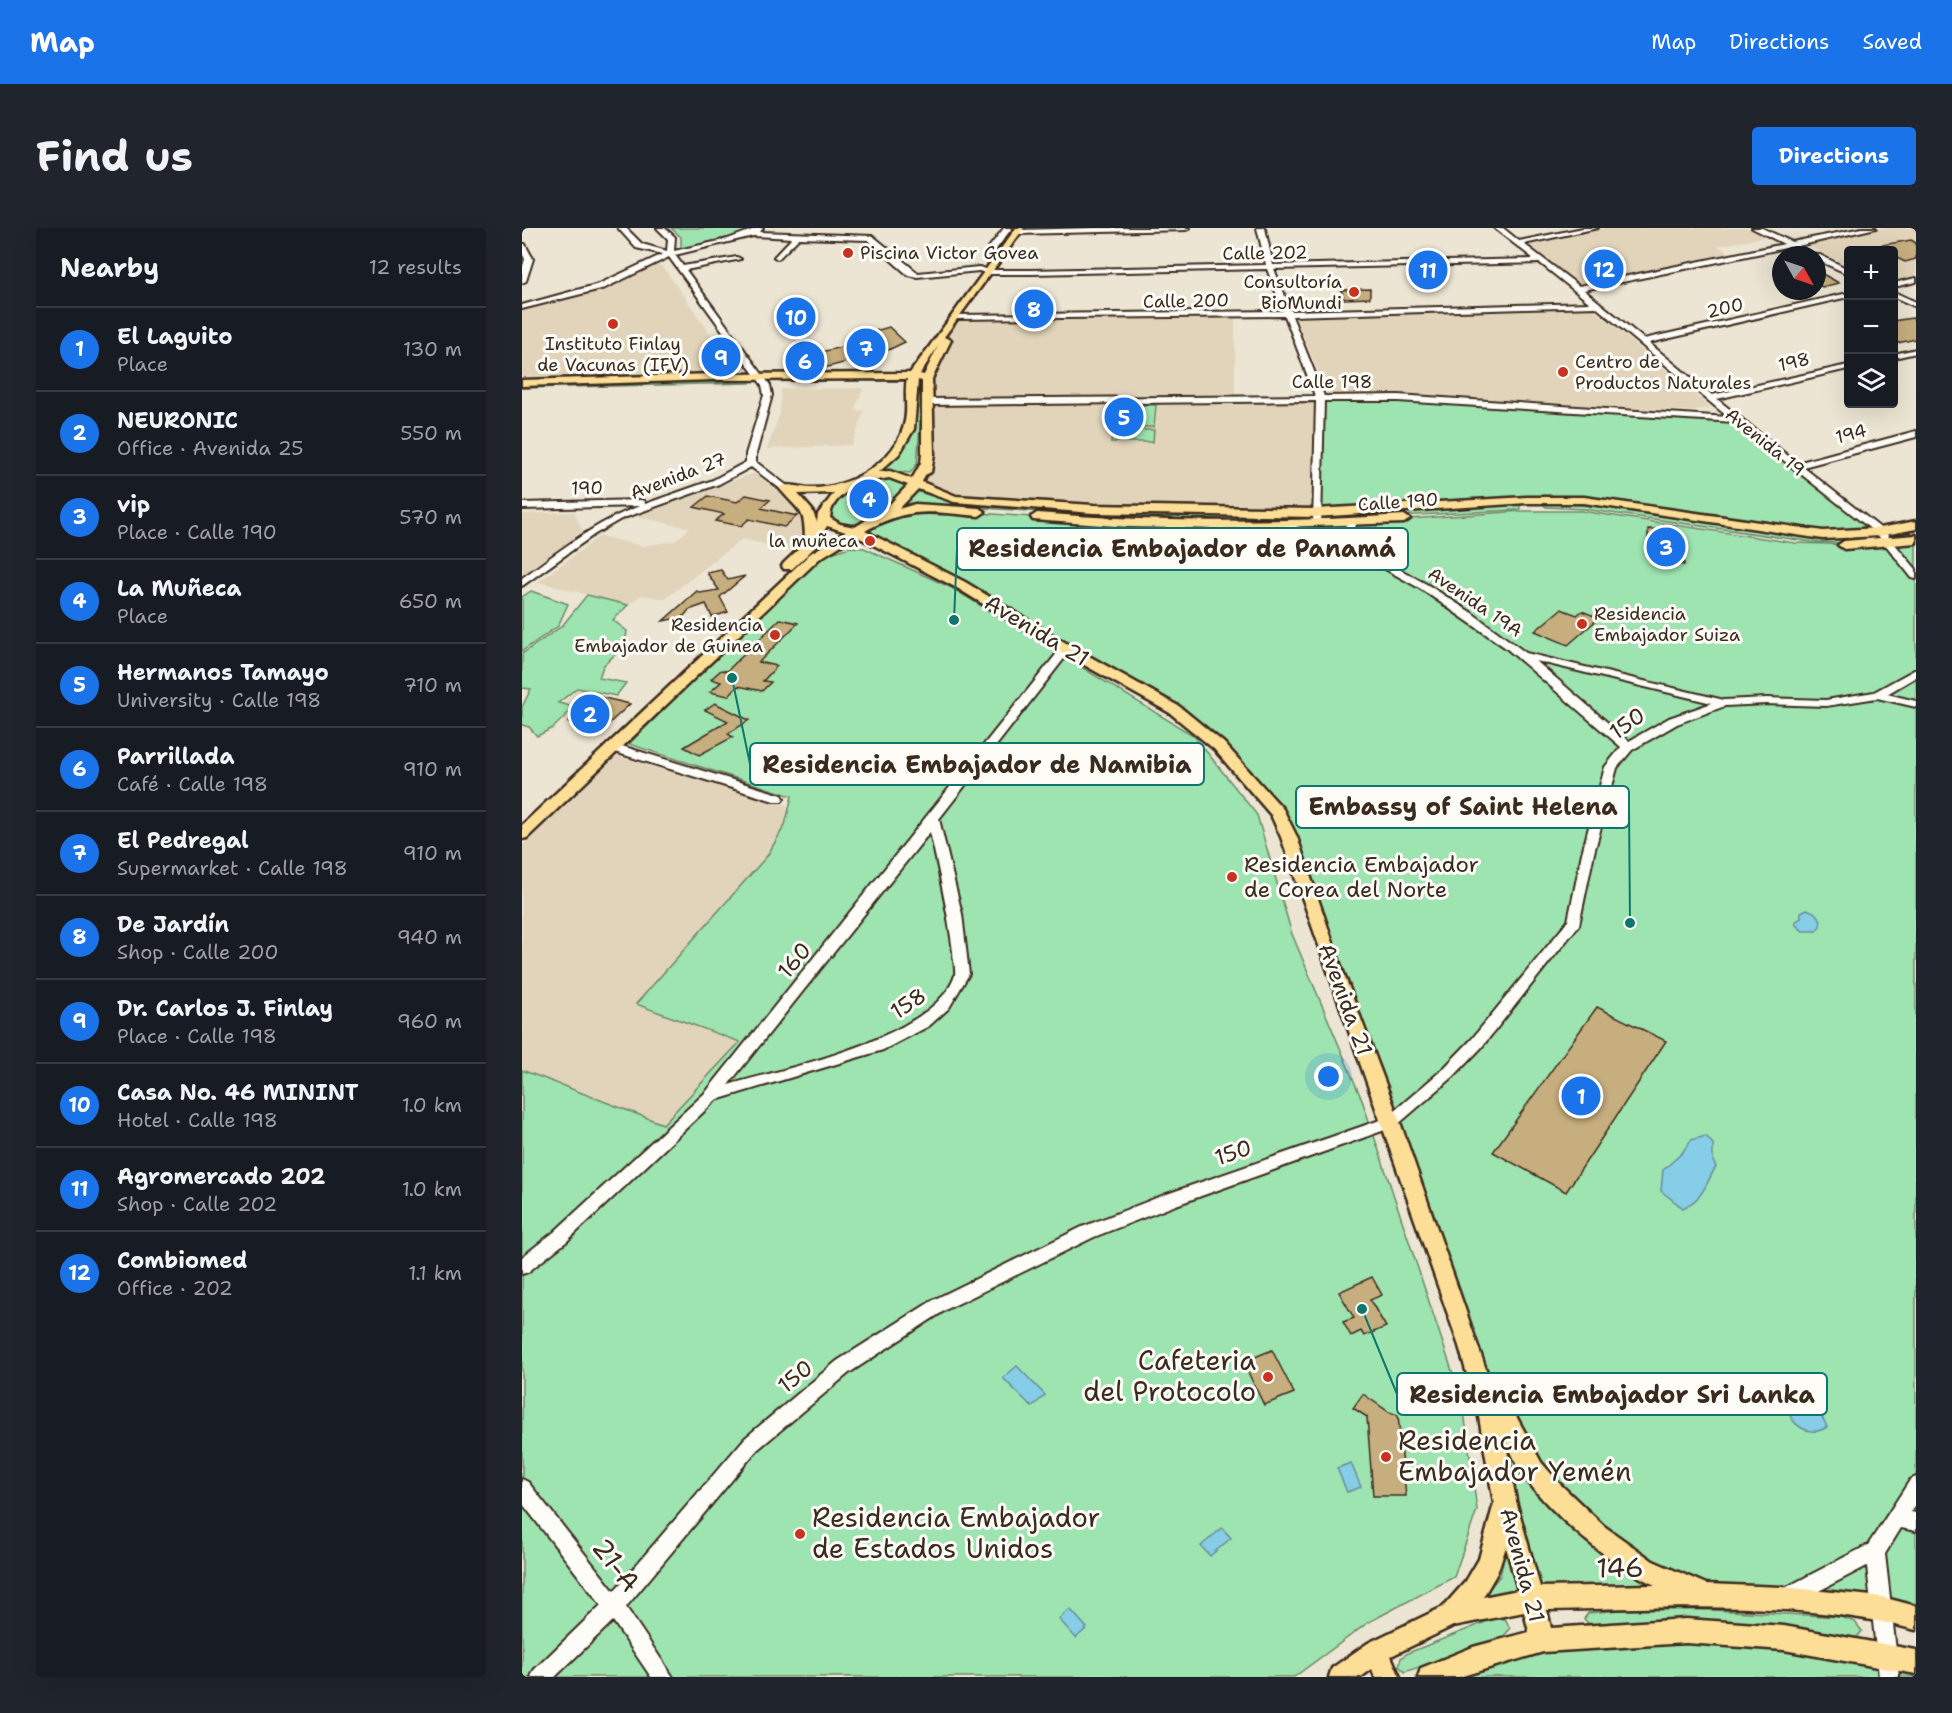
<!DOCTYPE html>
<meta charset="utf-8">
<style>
:root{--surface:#171b24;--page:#20242c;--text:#f1f3f6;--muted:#9ea1a6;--line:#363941;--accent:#1a73e8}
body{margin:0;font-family:"Shantell Sans",sans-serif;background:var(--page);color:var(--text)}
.controls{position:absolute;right:18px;top:18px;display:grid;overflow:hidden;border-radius:6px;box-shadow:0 6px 24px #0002}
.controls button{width:54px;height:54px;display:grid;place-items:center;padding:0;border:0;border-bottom:2px solid var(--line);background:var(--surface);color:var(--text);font:30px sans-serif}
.compass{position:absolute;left:1250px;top:18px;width:54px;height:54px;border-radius:50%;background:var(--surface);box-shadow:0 6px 24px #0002;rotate:130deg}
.you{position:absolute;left:807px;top:849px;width:21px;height:21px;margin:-15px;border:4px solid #fff;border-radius:50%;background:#1a73e8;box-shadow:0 0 0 9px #1a73e833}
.badge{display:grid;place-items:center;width:39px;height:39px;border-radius:50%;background:var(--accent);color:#fff;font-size:20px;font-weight:700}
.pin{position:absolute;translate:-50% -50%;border:3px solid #fff;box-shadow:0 2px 6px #0006}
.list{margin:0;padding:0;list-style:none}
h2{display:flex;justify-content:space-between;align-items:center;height:78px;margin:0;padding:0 24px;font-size:26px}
h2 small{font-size:20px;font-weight:400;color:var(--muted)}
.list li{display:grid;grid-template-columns:39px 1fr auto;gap:18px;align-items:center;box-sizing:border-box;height:84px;padding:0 24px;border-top:2px solid var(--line)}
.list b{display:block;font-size:22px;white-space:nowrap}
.list p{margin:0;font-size:20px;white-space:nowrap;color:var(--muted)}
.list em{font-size:20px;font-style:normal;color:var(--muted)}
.icon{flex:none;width:33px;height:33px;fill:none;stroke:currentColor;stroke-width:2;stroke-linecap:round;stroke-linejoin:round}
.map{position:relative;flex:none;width:1394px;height:1449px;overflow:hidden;border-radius:6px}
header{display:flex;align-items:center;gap:36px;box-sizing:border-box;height:84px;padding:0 30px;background:var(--accent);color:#fff}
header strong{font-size:28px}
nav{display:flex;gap:33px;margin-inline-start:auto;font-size:21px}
.intro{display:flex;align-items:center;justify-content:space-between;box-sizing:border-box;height:144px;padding:0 36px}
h1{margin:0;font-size:42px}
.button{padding:15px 27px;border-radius:6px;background:var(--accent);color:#fff;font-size:21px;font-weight:700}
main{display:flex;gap:36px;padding:0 36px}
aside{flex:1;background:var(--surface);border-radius:6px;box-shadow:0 6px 24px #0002}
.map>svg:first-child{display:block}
.built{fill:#e1d4ba}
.green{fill:#9ee4b0;stroke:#6c8767;stroke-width:1.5}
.water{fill:#86cde8;stroke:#688c97;stroke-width:1.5}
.building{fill:#c6ae7e;stroke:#3b2a1e;stroke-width:1.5}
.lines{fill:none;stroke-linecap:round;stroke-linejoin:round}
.minor-casing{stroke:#3b2a1e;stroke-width:4}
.major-casing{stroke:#3b2a1e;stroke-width:5}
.minor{fill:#fdfcf7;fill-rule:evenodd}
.major{fill:#fcde96;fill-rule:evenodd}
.poi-dot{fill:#c8321e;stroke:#fdfcf7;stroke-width:2}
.labels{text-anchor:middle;stroke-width:6;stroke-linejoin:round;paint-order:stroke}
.far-poi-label{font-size:18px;fill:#3b2a1e;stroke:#fdfcf7;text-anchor:start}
.far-street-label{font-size:18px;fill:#3b2a1e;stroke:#fdfcf7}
.street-label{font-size:22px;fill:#3b2a1e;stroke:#fdfcf7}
.poi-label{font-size:22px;fill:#3b2a1e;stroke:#fdfcf7;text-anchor:start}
.near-poi-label{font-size:27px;fill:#3b2a1e;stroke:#fdfcf7;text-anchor:start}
.near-street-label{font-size:27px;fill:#3b2a1e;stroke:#fdfcf7}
.leader{fill:none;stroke:#0f766e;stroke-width:2}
.callout-dot{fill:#0f766e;stroke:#fdfcf7;stroke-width:2}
.callout{fill:#fdfcf7;stroke:#0f766e;stroke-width:2}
.callout-label{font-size:24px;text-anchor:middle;font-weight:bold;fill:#3b2a1e}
</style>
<header>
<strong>Map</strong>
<nav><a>Map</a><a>Directions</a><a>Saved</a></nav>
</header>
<div class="intro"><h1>Find us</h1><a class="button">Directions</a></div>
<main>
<aside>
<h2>Nearby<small>12 results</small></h2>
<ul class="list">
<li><span class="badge">1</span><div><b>El Laguito</b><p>Place</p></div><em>130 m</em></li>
<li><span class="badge">2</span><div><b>NEURONIC</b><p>Office · Avenida 25</p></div><em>550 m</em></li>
<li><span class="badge">3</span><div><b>vip</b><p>Place · Calle 190</p></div><em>570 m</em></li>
<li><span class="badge">4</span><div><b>La Muñeca</b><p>Place</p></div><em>650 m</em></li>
<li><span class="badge">5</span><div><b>Hermanos Tamayo</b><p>University · Calle 198</p></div><em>710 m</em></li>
<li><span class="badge">6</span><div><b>Parrillada</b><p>Café · Calle 198</p></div><em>910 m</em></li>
<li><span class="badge">7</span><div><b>El Pedregal</b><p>Supermarket · Calle 198</p></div><em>910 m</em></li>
<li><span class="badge">8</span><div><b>De Jardín</b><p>Shop · Calle 200</p></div><em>940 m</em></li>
<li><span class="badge">9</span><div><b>Dr. Carlos J. Finlay</b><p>Place · Calle 198</p></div><em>960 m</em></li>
<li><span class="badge">10</span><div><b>Casa No. 46 MININT</b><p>Hotel · Calle 198</p></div><em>1.0 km</em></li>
<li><span class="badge">11</span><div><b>Agromercado 202</b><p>Shop · Calle 202</p></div><em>1.0 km</em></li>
<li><span class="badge">12</span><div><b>Combiomed</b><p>Office · 202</p></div><em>1.1 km</em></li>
</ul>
</aside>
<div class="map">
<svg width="1394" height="1449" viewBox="0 0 1394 1449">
<rect width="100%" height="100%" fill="#ece5d3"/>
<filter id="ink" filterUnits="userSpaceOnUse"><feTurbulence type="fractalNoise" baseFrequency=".0167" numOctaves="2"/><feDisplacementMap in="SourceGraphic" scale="12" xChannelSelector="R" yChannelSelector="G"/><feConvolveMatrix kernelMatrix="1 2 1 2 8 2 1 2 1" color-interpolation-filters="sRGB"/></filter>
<g filter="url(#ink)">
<!-- built -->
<g class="built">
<polygon points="1081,0 1225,0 1242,9 1196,18 1207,25 1055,57 999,15"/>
<polygon points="1359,0 1394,0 1394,49 1372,54 1372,22 1326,22 1326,38 1284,16"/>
<polygon points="136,36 141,39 215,143 0,149 0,83 81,62"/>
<polygon points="1069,79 1189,180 1168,183 805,165 773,88"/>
<polygon points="713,87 713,171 798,170 793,285 432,271 404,257 405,151 433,89"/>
<polygon points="341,160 333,182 342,183 330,217 245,221 258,186 259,161"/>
<polygon points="233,245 281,284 284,306 273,323 220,311 143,371 120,367 106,377 16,354 78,308 120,318 153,313 168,300 112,288"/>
<polygon points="52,284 61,303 0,347 0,286"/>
<polygon points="95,528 265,577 263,597 245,628 114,775 218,814 141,897 0,842 0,618"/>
</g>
<!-- green -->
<g class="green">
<polygon points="149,0 233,0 225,5 159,21 159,9"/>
<polygon points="224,151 228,152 228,155 0,160 0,157"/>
<path d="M397 157 401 160 395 236 388 245 361 242C393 213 392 198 394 158Z"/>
<polygon points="798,170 876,170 1215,192 1358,304 1321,307 1062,272 793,285"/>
<polygon points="594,177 634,177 632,199 593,199"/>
<polygon points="591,202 632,202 631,214 589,214"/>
<path d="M353 250C365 250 378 248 384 259 360 285 348 303 311 293L308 288C315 266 332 257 353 250Z"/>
<polygon points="394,263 428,274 476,279 573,284 747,287 751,291 748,294 639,292 401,276 378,277"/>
<path d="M1024 275C1110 278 1195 299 1281 308 1292 309 1334 308 1340 312L1314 315 1290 314 1062 281 1024 279 1022 277Z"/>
<polygon points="996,276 998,277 998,281 993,282 836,290 834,289 838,285"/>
<path d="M393 280 550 292 830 295 1000 283H1059L1273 315 1337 317 1394 311V1390L1360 1381 1010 1371 968 1189 756 585 670 493 356 312C351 307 348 303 349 296Z"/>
<polygon points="328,319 342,320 430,360 672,508 735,587 770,706 840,872 941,1176 955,1282 932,1349 847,1394 772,1449 0,1449 0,842 141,896 218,814 114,776 245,628 263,597 270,568 107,516 282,342 300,328"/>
<polygon points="9,363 46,376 36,398 0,423 0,369"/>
<polygon points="65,367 106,377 91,392 105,403 103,417 81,438 77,450 104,455 94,468 55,460 36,475 53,479 31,500 15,508 7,499 0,497 0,479 9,461 0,460 0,426 40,398"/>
<polygon points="985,1318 994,1363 959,1370 978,1348"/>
<polygon points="1109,1381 1190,1382 1319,1389 1333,1394 1340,1403 1335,1409 1327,1411 1070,1399 1062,1391 1066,1385"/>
<polygon points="976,1389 984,1392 988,1401 980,1410 883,1444 877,1438 879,1430 886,1425"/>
<polygon points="1164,1403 1394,1434 1394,1449 908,1449 951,1431"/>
</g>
<!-- water -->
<g class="water">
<polygon points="1285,681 1292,684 1299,692 1298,698 1294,703 1281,703 1274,697 1273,694 1279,690 1279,684"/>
<path d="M1184 908 1191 916V933L1194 939C1182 958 1183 969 1161 980L1139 963 1141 942 1160 925 1169 912Z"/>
<polygon points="495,1138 523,1167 510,1179 481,1150"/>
<path d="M1272 1171C1288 1176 1299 1183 1305 1199 1288 1210 1269 1198 1265 1179Z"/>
<polygon points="829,1235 839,1259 825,1264 815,1240"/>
<polygon points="700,1300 709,1310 688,1328 679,1318"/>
<polygon points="548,1381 565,1400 554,1410 537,1391"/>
</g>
<!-- building -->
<g class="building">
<polygon points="1389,12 1394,15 1394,31 1383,34 1371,28 1371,22 1362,22 1354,18"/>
<polygon points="1295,43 1317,55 1300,59 1295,56"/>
<polygon points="848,61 848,70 822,71 819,62"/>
<polygon points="1390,90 1394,92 1394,111 1371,116 1371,93"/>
<polygon points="367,99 383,114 360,125 302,140 299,136 282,140 267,124 281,121 287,127 360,109 353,103"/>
<polygon points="224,267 248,272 239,280 275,288 262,299 227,291 219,298 193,293 202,286 172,279 186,268 215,274"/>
<polygon points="1126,301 1151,303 1151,315 1161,316 1162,337 1135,334 1135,323 1126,322"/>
<polygon points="199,342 206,352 223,348 198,369 206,384 190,389 184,376 167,382 161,389 141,393 175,363 178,365 197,362 185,345"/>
<polygon points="1039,381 1055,387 1060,383 1077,390 1046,417 1013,403"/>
<polygon points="258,391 276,395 237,434 255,438 241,453 249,454 240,463 216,458 206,468 188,464 199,454 189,451 199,442 205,443"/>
<polygon points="74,468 108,476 79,503 46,494"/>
<polygon points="193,475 227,492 206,506 211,509 177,527 162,519 206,493 183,482"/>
<polygon points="1075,779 1144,813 1044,964 971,924"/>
<polygon points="850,1049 860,1067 848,1072 864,1099 842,1108 839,1103 829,1108 821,1094 832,1090 817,1064"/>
<polygon points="750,1122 772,1165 742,1177 721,1134"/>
<polygon points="841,1166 867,1184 876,1187 884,1268 851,1268 845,1189 831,1180"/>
</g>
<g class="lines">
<defs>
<g id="minor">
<path d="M96 0H104L120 16 145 23 146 11 135 0H143L153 9 152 23 206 11 235 0H241L238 4 351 8 396 45 457 39 467 42H509L744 37 735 0H743L751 37 1012 31 972 0H981L997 13 1061 0H1076L1002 16 1057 58 1262 16 1230 0H1240L1270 14 1340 0H1354L1276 18 1294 27H1284L1268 19 1062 62 1122 111 1326 65V69L1127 115 1190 167 1326 137V141L1195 171 1275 235 1394 203V209L1281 239 1361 302 1394 341V351L1390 350 1355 306 1213 194 876 173H802L799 296 791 298 794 173 405 177 401 174 405 171 793 168 763 88 433 91 429 89 433 87 761 83 745 41 509 46H467L457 43 395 49 386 47 346 12 277 10 256 31 252 29 270 10 231 8 153 27 161 38 215 29 219 31 164 42 248 157 250 167 234 226V234L268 260 260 262 229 239 197 256 99 291 73 306 0 358V350C38 323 73 294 118 278L0 281V275L119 272 122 273 123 276 191 252 224 234V226L242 167 240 157 147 29 83 60 0 81V77L77 56 141 26 114 20ZM1018 35 1068 75 769 83 752 41ZM1074 79 1206 189 876 167 802 168 770 88Z"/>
<polygon points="482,0 490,0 469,28 463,28 462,26"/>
<polygon points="573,0 668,0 664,2 495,6 491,4 495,2"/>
<polygon points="0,16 3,16 11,31 4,53 0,55 0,41 3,31 0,25"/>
<polygon points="1294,27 1298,27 1326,41 1326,46 1295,32"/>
<polygon points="1394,50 1394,54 1372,59 1372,55"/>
<polygon points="1372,64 1394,74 1394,79 1372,69"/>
<polygon points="1394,121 1394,125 1372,130 1372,126"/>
<path d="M830 292 835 295 825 316 861 332 906 357 950 385 1004 425 1202 472 1245 470 1304 472 1352 464 1394 441V449L1365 466 1394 473V479L1355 470 1304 478 1245 476 1203 478 1155 496 1110 522 1095 540 1072 625 1057 697 959 820 931 849 874 898 654 977 572 1009 425 1081 327 1145 235 1222 104 1379 151 1449H129L91 1393 33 1449H9L12 1442 79 1377 0 1275V1251L6 1254 92 1363 223 1210 315 1133 413 1071 560 999 642 967 864 890 921 841 949 812 1046 693 1060 625 1083 539 1099 519 984 420 899 361 854 336 807 315 756 297 764 295 817 312 825 295ZM1014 433 1190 475 1147 490 1107 513Z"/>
<path d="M544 418 549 421 548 423 417 591 440 686 447 746 427 780 407 798 361 822 194 872 44 1014 6 1044 0 1046V1029L32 1004 184 864 540 419ZM408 604C417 644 426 683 431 724 431 731 434 741 433 747 413 810 264 840 206 857Z"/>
<polygon points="90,515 260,567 262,570 260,573 252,573 86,522 84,519 86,516"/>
<polygon points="1394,1249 1394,1275 1389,1284 1394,1285 1394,1303 1379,1300 1363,1326 1377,1449 1357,1449 1345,1338 1264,1380 1257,1377 1254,1370 1257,1363 1346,1317 1388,1252"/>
</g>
<g id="major">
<path d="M494 0H502L422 109 429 112 410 151 412 226 409 244 403 247 400 254 434 268 571 277 793 281 1005 269H1062L1301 303 1358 300 1394 293V301L1358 308 1301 311 1062 275H1005L793 289 571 285 432 274 396 261 377 281 393 276 457 280 463 284 457 288C408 284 388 278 343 303L443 354 549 418 658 479 702 515 761 581 775 609 819 738 878 894 967 1150 975 1153 1019 1234 1037 1255 1082 1298 1131 1333 1184 1356 1260 1359 1360 1369 1394 1378V1402C1278 1371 1144 1380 1025 1382L1029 1400 1164 1391 1262 1398 1394 1422V1446L1262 1422 1164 1415 1021 1424 937 1449H896L899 1440 951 1419 1007 1404 1002 1384 931 1398 869 1428 878 1449H853L850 1441 839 1449H807L810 1440 846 1415 921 1379 944 1353 957 1331 972 1275 957 1189 937 1118 759 609 749 587 692 521 648 485 539 424 435 360 334 308 297 331 5 610 0 611V597L289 325 324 304 305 298 292 320 270 341H262L260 338 262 335 283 315C283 279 279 286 257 260 264 254 279 260 288 260 327 261 375 234 383 193 386 179 382 165 385 151L191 152 0 158V152L191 146 388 145ZM416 118 402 147 398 146ZM396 152 400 153V226L399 235 390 251 368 243 357 244 377 226 392 201ZM367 250 386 257 364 280 333 299 318 296 308 290C309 263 346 253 367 250ZM312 265 296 286 295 294 290 282 276 266ZM983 1210C989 1223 995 1239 1004 1251 1033 1290 1089 1337 1133 1357L1018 1359 994 1273ZM984 1319 996 1362 961 1369 975 1345Z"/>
<path d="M515 285C638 295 759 295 882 287L888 291 882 295 699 301 607 299 511 292 509 289Z"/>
<polygon points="1394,307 1394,315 1322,321 1316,317 1322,313"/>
</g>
</defs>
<!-- minor casing -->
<use href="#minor" class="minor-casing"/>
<!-- major casing -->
<use href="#major" class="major-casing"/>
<!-- minor -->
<use href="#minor" class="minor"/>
<!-- major -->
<use href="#major" class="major"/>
</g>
</g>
<!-- markers -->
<g class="poi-dot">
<circle cx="326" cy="25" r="6"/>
<circle cx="832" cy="64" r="6"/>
<circle cx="91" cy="96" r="6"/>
<circle cx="1041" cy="144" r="6"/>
<circle cx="348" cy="313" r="6"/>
<circle cx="1060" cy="396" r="6"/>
<circle cx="253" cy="407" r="6"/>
<circle cx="710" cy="649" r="6"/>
<circle cx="746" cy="1149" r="6"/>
<circle cx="864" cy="1229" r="6"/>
<circle cx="278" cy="1306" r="6"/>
</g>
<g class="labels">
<!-- far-poi labels -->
<g class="far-poi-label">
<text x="338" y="31">Piscina Victor Govea</text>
<text x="820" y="60" text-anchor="end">Consultoría<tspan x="820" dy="21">BioMundi</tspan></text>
<text x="91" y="122" text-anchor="middle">Instituto Finlay<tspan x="91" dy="21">de Vacunas (IFV)</tspan></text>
<text x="1053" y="140">Centro de<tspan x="1053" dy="21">Productos Naturales</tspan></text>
<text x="336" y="319" text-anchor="end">la muñeca</text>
<text x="1072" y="392">Residencia<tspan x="1072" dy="21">Embajador Suiza</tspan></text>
<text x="241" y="403" text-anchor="end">Residencia<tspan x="241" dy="21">Embajador de Guinea</tspan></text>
</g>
<!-- far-street labels -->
<g class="far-street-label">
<text transform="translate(743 25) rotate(-1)" y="6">Calle 202</text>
<text transform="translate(664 73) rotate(-1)" y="6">Calle 200</text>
<text transform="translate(1203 80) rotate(-13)" y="6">200</text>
<text transform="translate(1272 134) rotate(-13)" y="6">198</text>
<text x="810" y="160">Calle 198</text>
<text transform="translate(1329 206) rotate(-15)" y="6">194</text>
<text transform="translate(1243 214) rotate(39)" y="6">Avenida 19</text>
<text transform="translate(156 248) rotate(-21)" y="6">Avenida 27</text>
<text transform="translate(65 260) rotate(-1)" y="6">190</text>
<text transform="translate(876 274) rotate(-4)" y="6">Calle 190</text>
<text transform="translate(953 374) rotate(34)" y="6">Avenida 19A</text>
</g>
<!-- street labels -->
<g class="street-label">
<text transform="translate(515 402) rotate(31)" y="8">Avenida 21</text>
<text transform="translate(1105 495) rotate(-36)" y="8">150</text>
<text transform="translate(272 732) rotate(-51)" y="8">160</text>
<text transform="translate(824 771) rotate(70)" y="8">Avenida 21</text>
<text transform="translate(386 775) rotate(-34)" y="8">158</text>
<text transform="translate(711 924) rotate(-19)" y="8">150</text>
<text transform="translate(273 1148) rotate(-40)" y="8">150</text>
<text transform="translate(1001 1337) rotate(75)" y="8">Avenida 21</text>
</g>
<!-- poi labels -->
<g class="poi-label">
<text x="722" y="644">Residencia Embajador<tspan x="722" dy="25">de Corea del Norte</tspan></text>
</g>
<!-- near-poi labels -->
<g class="near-poi-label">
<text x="734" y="1142" text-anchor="end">Cafeteria<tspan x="734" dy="31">del Protocolo</tspan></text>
<text x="876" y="1222">Residencia<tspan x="876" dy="31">Embajador Yemén</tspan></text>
<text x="290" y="1299">Residencia Embajador<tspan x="290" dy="31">de Estados Unidos</tspan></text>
</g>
<!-- near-street labels -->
<g class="near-street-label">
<text transform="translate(94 1337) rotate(53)" y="9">21-A</text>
<text transform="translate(1098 1340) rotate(-1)" y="9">146</text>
</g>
</g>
<!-- callouts -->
<path class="leader" d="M432 392L435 321M210 450L228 536M1108 695L1107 579M840 1081L875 1166"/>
<g class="callout-dot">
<circle cx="432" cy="392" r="6"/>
<circle cx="210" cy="450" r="6"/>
<circle cx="1108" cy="695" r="6"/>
<circle cx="840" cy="1081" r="6"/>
</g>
<g class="callout">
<rect x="435" y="300" width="451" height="42" rx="6"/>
<rect x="228" y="515" width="454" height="42" rx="6"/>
<rect x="774" y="558" width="333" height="42" rx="6"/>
<rect x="875" y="1145" width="430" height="42" rx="6"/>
</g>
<g class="callout-label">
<text x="660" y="329">Residencia Embajador de Panamá</text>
<text x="455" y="545">Residencia Embajador de Namibia</text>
<text x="941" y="587">Embassy of Saint Helena</text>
<text x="1090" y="1175">Residencia Embajador Sri Lanka</text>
</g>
</svg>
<div class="controls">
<button>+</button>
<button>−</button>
<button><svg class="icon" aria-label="layers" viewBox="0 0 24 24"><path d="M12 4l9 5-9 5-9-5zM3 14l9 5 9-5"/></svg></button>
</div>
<svg class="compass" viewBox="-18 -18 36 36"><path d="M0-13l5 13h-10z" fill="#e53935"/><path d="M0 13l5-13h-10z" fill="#9ea1a6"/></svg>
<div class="you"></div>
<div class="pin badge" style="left:1059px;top:868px">1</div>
<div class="pin badge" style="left:68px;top:486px">2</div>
<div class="pin badge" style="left:1144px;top:319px">3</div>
<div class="pin badge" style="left:347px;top:271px">4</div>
<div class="pin badge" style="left:602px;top:189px">5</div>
<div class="pin badge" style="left:283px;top:133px">6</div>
<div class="pin badge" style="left:344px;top:120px">7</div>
<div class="pin badge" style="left:512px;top:81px">8</div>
<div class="pin badge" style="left:199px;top:129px">9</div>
<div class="pin badge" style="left:274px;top:89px">10</div>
<div class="pin badge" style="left:906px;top:42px">11</div>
<div class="pin badge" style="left:1082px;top:41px">12</div>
</div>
</main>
